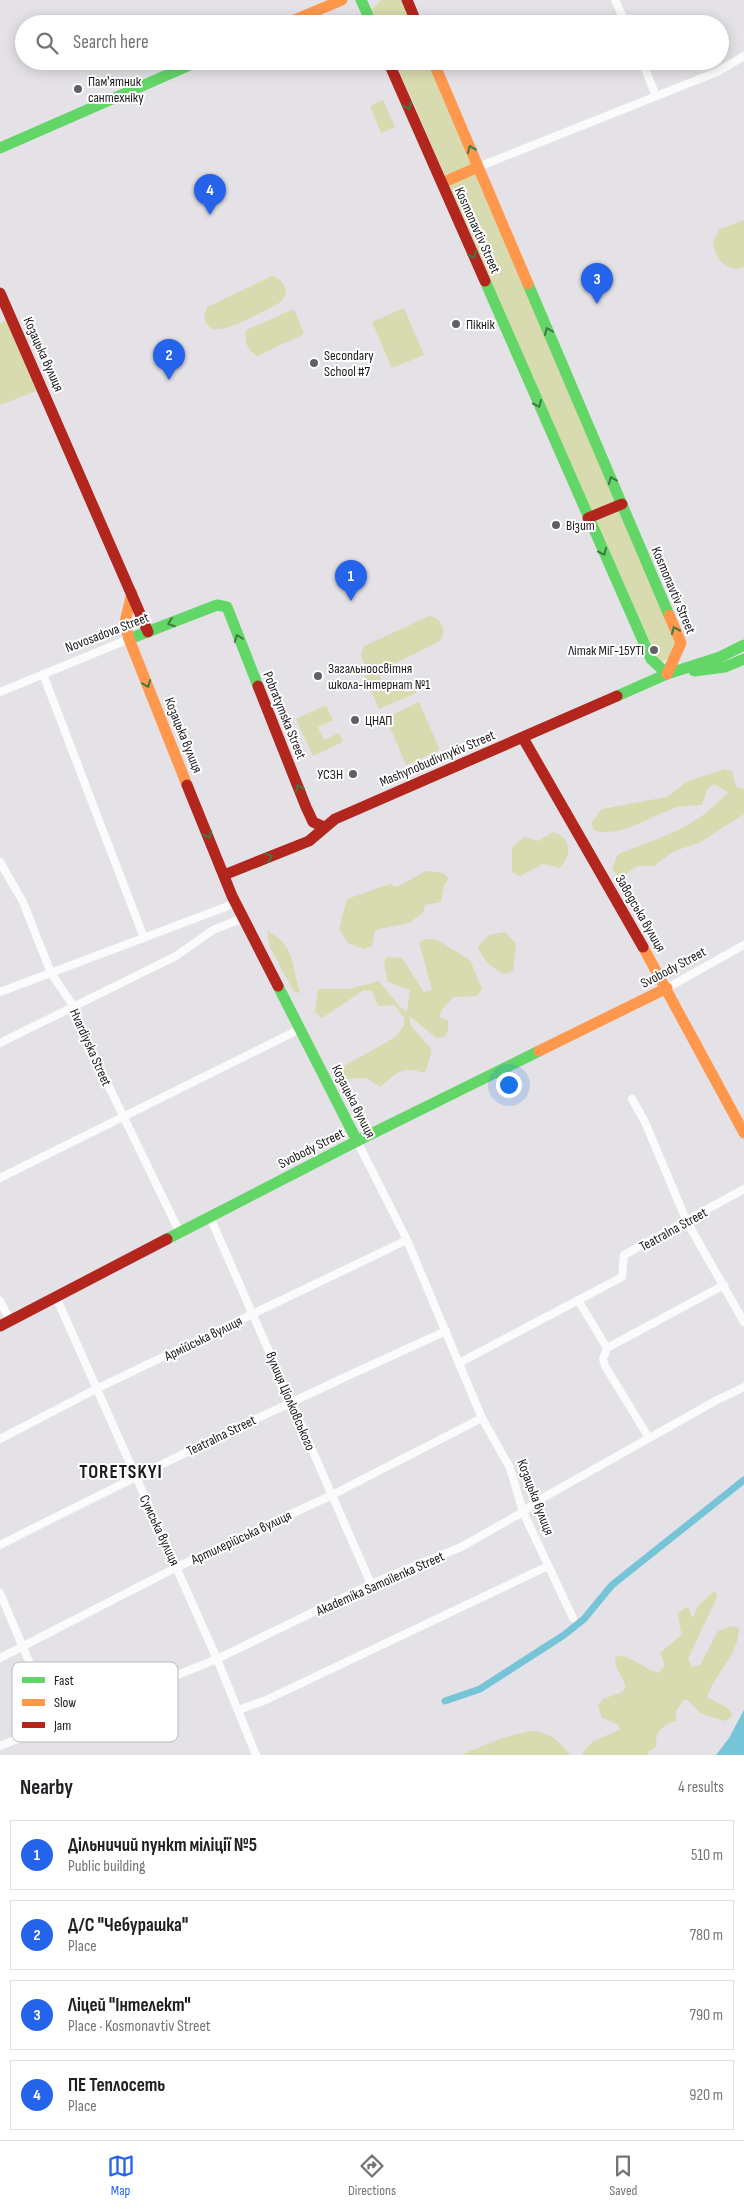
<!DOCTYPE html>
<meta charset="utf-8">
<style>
:root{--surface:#fff;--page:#f6f6f6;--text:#202124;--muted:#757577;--line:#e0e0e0;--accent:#2563eb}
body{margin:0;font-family:"Sofia Sans Condensed",sans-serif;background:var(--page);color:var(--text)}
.you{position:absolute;left:508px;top:1084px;width:18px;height:18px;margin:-12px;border:4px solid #fff;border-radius:50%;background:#1a73e8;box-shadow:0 0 0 8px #1a73e833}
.badge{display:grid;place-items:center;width:32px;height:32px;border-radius:50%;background:var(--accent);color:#fff;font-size:16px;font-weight:700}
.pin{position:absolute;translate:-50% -41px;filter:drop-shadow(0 1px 2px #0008)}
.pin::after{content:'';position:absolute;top:26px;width:18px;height:15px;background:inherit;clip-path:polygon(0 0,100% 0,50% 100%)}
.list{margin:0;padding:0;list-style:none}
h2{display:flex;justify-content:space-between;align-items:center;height:65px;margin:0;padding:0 20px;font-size:21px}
h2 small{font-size:16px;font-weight:400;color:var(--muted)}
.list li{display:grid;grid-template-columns:32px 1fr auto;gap:15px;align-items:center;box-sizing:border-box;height:70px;margin:0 10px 10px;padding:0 10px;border:1px solid var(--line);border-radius:0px}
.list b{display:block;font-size:19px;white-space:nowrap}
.list p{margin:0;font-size:16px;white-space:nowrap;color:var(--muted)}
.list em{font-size:16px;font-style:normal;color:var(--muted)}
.icon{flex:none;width:28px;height:28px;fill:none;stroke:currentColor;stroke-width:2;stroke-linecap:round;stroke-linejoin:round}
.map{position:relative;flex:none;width:744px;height:1755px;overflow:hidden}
.search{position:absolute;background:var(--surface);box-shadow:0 2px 12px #0003;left:15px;right:15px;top:15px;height:55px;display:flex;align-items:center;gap:12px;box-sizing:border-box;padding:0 18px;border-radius:28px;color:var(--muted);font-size:19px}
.sheet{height:385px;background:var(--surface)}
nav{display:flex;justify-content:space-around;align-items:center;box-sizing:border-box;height:70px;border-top:1px solid var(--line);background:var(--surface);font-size:14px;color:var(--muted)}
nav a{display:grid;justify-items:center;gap:2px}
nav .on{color:var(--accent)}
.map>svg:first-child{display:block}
.green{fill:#d8daaf}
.water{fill:#76c4d8}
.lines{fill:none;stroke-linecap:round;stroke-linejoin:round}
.canal{stroke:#76c4d8;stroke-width:7}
.street{stroke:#fbfbfb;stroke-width:8}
.fast{stroke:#63d668;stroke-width:11}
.slow{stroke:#ff974d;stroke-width:11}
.jam{stroke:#b3261e;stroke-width:11}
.oneway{stroke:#407842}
.poi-dot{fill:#626064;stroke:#fff;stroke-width:2}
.labels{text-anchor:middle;stroke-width:4;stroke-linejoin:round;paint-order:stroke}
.poi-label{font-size:14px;fill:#1c1a1d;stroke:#fff;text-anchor:start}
.street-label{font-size:14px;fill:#1c1a1d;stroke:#fff}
.district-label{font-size:19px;font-weight:bold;letter-spacing:1px;fill:#1c1a1d;stroke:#fff}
.key{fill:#fff;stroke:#bbbabb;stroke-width:1}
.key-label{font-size:14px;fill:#1c1a1d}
</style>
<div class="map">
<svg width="744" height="1755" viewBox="0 0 744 1755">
<rect width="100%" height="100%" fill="#e5e2e7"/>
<!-- green -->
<g class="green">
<polygon points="381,0 401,0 412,24 378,24 372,9"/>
<polygon points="395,61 428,61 682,653 657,663"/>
<polygon points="383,100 395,127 381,133 370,106"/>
<path d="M744 220V267C726 274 714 257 713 241L720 229Z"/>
<path d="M272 276C282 279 286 285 286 295L281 302C267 309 231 331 216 329 208 329 205 322 204 316L207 307Z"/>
<polygon points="404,308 424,355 392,368 372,322"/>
<path d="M294 309 304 334 257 356C247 349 244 342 246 330Z"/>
<polygon points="7,320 39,390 0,405 0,323"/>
<path d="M429 616C439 618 444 624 443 635L439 642C424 648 388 670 373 669 365 668 363 662 361 655L364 646Z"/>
<polygon points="362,670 378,672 386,693 411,681 416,693 379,709"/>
<polygon points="419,702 440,750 406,765 386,718"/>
<polygon points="326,705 333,720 318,727 324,740 339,733 343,742 313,756 296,719"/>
<path d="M724 769 732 771 736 787 744 789V814L699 843 674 851 654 866H638L624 875H616L612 868 618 854C658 839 700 826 728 792L714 784 707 789 702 805C693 806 683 805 675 808 651 815 620 839 594 830L591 823 602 809 667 797 686 782Z"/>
<path d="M553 832C572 838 572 855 560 868L543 864 520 876 512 872V847L524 837 539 841Z"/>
<polygon points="426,871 444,873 449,879 444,885 441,902 425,905 423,913 409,923 375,930 372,946 364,949 348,943 339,930 347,899 390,884 397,887"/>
<path d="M267 931C296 945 291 965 300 993L294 992 270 947Z"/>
<path d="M505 932 516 944 513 970 506 974C494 971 482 959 478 947L489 935Z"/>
<path d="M426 939H435L470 960 482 989 477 996 453 997 442 1010 439 1017 448 1021V1030L445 1037 437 1038 409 1016 411 1026 432 1050 425 1073C400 1066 399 1072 380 1087L366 1078 341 1079 340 1071 346 1065 394 1038 404 1026V1018L395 1005 378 1006 372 991 364 990 322 1018 315 1012 318 989H349L379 981 399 1006 407 1012 410 990 388 982 384 965 386 957 402 958 424 992 432 990 419 942Z"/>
<path d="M713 1592 717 1593V1597L688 1659 692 1667 700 1665 718 1631 731 1626 739 1628C738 1657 716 1671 707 1697L729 1709 733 1716 724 1721 700 1713 688 1700H683L676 1712V1721C664 1724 653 1733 657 1746L648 1752V1755H581L592 1742 618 1730H621L617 1724 602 1718 598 1706 603 1699 620 1693 626 1688C624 1678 612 1666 616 1656 633 1656 644 1669 659 1673L665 1665 660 1653 681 1635C681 1627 678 1621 678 1613L686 1607 689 1609 692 1618 699 1605Z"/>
<path d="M530 1731C549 1731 559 1741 570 1755H461L502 1738Z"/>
</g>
<!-- water -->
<polygon class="water" points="744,1710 744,1755 716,1755 729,1738"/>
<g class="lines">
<!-- canal -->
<polyline class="canal" points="445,1701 480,1689 564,1635 584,1619 612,1585 744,1480"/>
<!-- street -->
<g class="street">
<polyline points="615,0 626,24"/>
<polyline points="642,61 656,96"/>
<polyline points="478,167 717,72 744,56"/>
<polyline points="43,674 144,938"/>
<polyline points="0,692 129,639"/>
<polyline points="0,862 23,902 51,973 74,1007 81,1029 180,1233"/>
<polyline points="667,988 744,945"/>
<polyline points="0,992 236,903"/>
<polyline points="0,1043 176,956 213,930 243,918"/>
<polyline points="632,1099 645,1122 687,1222 744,1322"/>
<polyline points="357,1141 407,1240 482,1418 510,1468 523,1512 573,1618"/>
<polyline points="0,1178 300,1029"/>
<polyline points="210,1217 371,1584"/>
<polyline points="56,1297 217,1659 256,1755"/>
<polyline points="578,1300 607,1348 603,1359 605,1366 649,1438"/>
<polyline points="0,1301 10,1320"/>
<polyline points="607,1348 724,1285"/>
<polyline points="459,1363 622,1277 624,1255 744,1189"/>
<polyline points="0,1439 96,1389 407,1240"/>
<path d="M0 1545C147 1470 295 1399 446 1331"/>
<polyline points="0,1593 55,1723"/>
<polyline points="0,1658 177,1567 330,1496 482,1418"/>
<polyline points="238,1710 266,1700 548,1566"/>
<polyline points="0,1746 217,1659 371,1584 461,1547 523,1512 539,1500 717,1400 744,1387"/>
</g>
<!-- fast -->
<g class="fast">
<polyline points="361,0 372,24"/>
<polyline points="0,148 199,61"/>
<polyline points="485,281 651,659 667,674"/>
<polyline points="528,284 669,615"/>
<polyline points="129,639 217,605 227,607 258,686"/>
<polyline points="694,671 725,667 744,659"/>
<polyline points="617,696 667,674 720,657 744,645"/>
<polyline points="278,986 357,1141"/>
<polyline points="167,1239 357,1141 539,1051"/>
</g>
<!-- slow -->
<g class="slow">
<polyline points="285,24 342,0"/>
<polyline points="433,61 528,284"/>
<polyline points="442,183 478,167"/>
<polyline points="132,593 125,622 129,639 187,785"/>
<polyline points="667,674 681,643 669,615"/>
<polyline points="643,947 744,1133"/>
<polyline points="539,1051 667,988"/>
</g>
<!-- jam -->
<g class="jam">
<polyline points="407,0 417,24"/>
<polyline points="388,61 485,281"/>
<polyline points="0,293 148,632"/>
<polyline points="588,518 622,504"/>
<polyline points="258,686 306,807 313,822 324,827"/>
<polyline points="523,738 643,947"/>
<polyline points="187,785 232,896 278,986"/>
<polyline points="224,875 309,841 335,819 617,696"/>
<polyline points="0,1326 167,1239"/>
</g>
</g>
<!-- one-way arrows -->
<defs><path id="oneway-chevron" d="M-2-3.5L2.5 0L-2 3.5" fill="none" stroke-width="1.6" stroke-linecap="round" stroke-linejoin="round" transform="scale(1.25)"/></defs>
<g class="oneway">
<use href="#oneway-chevron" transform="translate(408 106) rotate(66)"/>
<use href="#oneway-chevron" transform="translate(471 149) rotate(-113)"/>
<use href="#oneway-chevron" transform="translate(473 255) rotate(66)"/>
<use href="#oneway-chevron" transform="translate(548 331) rotate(-113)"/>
<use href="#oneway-chevron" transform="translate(538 404) rotate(66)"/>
<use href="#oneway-chevron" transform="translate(612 480) rotate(-113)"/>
<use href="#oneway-chevron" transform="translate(603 552) rotate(66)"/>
<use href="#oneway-chevron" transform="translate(171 623) rotate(159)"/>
<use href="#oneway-chevron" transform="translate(675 630) rotate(-113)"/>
<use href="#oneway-chevron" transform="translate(238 638) rotate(-111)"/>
<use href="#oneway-chevron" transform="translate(147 684) rotate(68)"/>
<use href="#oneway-chevron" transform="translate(299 788) rotate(-112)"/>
<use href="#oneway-chevron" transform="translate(208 835) rotate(68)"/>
<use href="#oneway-chevron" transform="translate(269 857) rotate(-22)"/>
</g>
<!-- markers -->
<g class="poi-dot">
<circle cx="78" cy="89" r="5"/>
<circle cx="456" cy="324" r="5"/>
<circle cx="314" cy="363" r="5"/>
<circle cx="556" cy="525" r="5"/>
<circle cx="654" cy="650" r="5"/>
<circle cx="318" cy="676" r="5"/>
<circle cx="355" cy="720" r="5"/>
<circle cx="353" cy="774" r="5"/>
</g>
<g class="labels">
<!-- poi labels -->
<g class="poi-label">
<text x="88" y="86">Пам'ятник<tspan x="88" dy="16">сантехніку</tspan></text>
<text x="466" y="329">Пікнік</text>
<text x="324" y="360">Secondary<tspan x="324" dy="16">School #7</tspan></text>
<text x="566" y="530">Візит</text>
<text x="644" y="655" text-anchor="end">Літак МіГ-15УТІ</text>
<text x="328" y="673">Загальноосвітня<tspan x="328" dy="16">школа-інтернат №1</tspan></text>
<text x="365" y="725">ЦНАП</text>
<text x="343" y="779" text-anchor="end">УСЗН</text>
</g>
<!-- street labels -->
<g class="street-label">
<text transform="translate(478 230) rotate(66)" y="5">Kosmonavtiv Street</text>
<text transform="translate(44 354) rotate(66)" y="5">Козацька вулиця</text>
<text transform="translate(674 590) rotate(67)" y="5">Kosmonavtiv Street</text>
<text transform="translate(107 632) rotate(-21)" y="5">Novosadova Street</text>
<text transform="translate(285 715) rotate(68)" y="5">Pobratymska Street</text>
<text transform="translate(184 735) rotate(68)" y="5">Козацька вулиця</text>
<text transform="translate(437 758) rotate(-23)" y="5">Mashynobudivnykiv Street</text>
<text transform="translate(641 913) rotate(60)" y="5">Заводська вулиця</text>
<text transform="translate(673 967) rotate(-28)" y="5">Svobody Street</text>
<text transform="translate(91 1047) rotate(66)" y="5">Hvardiyska Street</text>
<text transform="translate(354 1101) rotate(63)" y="5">Козацька вулиця</text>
<text transform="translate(311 1148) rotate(-27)" y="5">Svobody Street</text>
<text transform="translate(673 1229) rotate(-29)" y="5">Teatralna Street</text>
<text transform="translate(203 1338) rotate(-26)" y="5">Армійська вулиця</text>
<text transform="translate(291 1401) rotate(67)" y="5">вулиця Ціолковського</text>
<text transform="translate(221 1435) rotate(-26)" y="5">Teatralna Street</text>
<text transform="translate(536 1497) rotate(69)" y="5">Козацька вулиця</text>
<text transform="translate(160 1530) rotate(65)" y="5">Сумська вулиця</text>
<text transform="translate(241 1537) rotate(-25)" y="5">Артилерійська вулиця</text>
<text transform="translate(380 1583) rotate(-24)" y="5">Akademika Samoilenka Street</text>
</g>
<!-- district labels -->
<g class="district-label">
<text x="121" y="1478">TORETSKYI</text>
</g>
</g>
<!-- legend -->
<rect x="12" y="1662" width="166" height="80" rx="8" class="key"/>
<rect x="22" y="1677" width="23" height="6" fill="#63d668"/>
<rect x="22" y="1699" width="23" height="7" fill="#ff974d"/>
<rect x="22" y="1722" width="23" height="6" fill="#b3261e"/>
<g class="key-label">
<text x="54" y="1685">Fast</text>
<text x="54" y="1707">Slow</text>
<text x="54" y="1730">Jam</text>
</g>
</svg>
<div class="you"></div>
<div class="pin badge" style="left:351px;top:601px">1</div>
<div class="pin badge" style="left:169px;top:380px">2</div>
<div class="pin badge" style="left:597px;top:304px">3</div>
<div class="pin badge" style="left:210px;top:215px">4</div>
<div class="search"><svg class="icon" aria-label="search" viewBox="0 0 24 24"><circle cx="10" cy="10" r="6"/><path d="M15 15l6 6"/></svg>Search here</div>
</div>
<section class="sheet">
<h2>Nearby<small>4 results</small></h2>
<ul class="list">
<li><span class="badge">1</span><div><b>Дільничий пункт міліції №5</b><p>Public building</p></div><em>510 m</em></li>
<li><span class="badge">2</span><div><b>Д/С &quot;Чебурашка&quot;</b><p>Place</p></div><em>780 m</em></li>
<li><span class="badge">3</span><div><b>Ліцей &quot;Інтелект&quot;</b><p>Place · Kosmonavtiv Street</p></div><em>790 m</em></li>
<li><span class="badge">4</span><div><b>ПЕ Теплосеть</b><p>Place</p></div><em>920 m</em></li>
</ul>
</section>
<nav>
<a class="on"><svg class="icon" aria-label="map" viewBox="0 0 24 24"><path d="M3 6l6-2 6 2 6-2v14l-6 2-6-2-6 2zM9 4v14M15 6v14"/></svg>Map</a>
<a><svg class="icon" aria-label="directions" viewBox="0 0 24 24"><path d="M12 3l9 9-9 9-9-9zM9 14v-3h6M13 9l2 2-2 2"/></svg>Directions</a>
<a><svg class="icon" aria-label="saved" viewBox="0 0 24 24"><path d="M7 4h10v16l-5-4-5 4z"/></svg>Saved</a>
</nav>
